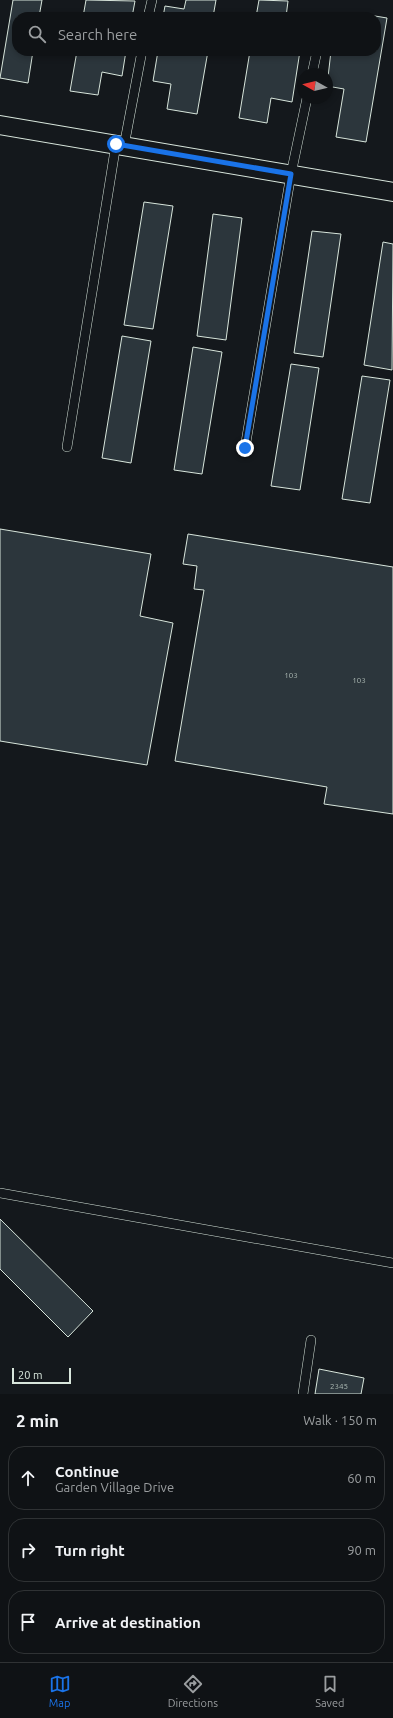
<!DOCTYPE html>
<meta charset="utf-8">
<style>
:root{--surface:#0f1215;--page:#181b1e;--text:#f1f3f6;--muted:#9b9ea0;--line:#2f3234;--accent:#1a73e8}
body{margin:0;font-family:Ubuntu,sans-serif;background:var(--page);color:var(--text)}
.compass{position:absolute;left:297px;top:68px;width:36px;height:36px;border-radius:50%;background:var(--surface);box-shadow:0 2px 6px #0003;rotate:278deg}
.scale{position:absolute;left:12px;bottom:10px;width:59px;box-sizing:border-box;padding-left:4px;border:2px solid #d8e6dc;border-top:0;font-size:11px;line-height:14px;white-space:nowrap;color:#d8e6dc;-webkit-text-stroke:3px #14181c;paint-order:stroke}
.stop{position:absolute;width:12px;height:12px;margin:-9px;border:3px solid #1a73e8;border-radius:50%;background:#fff}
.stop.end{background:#1a73e8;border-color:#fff;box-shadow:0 1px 4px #0008}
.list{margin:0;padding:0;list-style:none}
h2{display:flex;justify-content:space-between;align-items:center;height:52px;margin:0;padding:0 16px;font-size:17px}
h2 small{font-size:13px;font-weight:400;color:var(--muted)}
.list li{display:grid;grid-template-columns:26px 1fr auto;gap:12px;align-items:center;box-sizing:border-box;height:64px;margin:0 8px 8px;padding:0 8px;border:1px solid var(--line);border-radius:16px}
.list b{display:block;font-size:15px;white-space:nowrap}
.list p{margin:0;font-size:13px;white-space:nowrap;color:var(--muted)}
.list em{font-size:13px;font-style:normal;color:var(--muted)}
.icon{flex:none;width:22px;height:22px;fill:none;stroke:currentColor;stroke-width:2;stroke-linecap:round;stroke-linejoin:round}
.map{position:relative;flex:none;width:393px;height:1394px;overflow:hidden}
.search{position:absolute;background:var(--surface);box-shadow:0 2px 6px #0003;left:12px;right:12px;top:12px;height:44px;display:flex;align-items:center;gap:10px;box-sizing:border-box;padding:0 14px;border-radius:16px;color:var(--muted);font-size:15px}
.sheet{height:268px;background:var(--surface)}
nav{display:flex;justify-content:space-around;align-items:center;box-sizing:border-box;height:56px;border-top:1px solid var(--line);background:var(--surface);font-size:11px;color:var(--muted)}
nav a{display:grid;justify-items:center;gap:2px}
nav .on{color:var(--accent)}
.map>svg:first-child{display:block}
.building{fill:#2c363c;stroke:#d8e6dc}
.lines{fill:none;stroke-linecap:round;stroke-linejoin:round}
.lane-casing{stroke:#d8e6dc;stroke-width:10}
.street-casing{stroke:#d8e6dc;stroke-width:20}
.lane{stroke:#14181c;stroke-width:9}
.street{stroke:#14181c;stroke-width:18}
.route{stroke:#1a73e8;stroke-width:5}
.labels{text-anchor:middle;stroke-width:3;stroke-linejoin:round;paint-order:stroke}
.number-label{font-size:8px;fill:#adbab4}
</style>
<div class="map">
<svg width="393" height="1394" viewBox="0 0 393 1394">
<rect width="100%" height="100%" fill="#14181c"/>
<!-- building -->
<g class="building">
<polygon points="13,0 42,0 39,17 17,17 17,51 33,51 28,83 0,78"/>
<polygon points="86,0 135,1 132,17 83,17"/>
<polygon points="186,0 216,0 213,17 163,17 165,6 184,9"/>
<polygon points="259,0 288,1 286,17 256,17"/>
<polygon points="357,13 387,18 366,142 336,137 344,89 327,86 331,51 376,51 376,17 357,17"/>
<polygon points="77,51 126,51 122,76 102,72 98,95 70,91"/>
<polygon points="158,51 208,51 197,114 167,109 171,84 153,81"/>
<polygon points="250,51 300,51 292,102 271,98 267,123 239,118"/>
<polygon points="144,202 173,206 153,329 124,325"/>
<polygon points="213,214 242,218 226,340 197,336"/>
<polygon points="312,231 341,234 323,357 294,353"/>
<polygon points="383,242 393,244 392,370 364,365"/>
<polygon points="122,336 151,341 131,463 102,458"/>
<polygon points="193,347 222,352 202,474 174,470"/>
<polygon points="291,364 319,368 300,490 271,486"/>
<polygon points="362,376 390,380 370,503 342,499"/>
<polygon points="0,529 151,554 140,616 173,623 147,765 0,741"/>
<polygon points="188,534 393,567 393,814 324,804 327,787 175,761 204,590 194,589 197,566 183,564"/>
<polygon points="0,1219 93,1311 68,1337 0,1269"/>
<polygon points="319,1369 364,1378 361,1394 315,1394"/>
</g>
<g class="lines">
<defs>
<g id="lane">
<polyline points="148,17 152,0"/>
<polyline points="312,74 317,51"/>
<polyline points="124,146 142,51"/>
<polyline points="67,447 116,144"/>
<polyline points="245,448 291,174 307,98"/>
<polyline points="0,1193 393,1263"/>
<polyline points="303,1394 311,1340"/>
</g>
<polyline id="street" points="0,125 393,192"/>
</defs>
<!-- lane casing -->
<use href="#lane" class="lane-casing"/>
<!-- street casing -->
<use href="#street" class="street-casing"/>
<!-- lane -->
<use href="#lane" class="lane"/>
<!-- street -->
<use href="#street" class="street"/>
</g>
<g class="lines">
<!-- route -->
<polyline class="route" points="116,144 291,174 245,448"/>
</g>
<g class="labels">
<!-- number labels -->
<g class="number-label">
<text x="291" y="678">103</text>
<text x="359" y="683">103</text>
<text x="339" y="1389">2345</text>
</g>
</g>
</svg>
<svg class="compass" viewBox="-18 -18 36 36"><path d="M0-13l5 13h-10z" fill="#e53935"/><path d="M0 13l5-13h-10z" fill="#9b9ea0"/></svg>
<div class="scale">20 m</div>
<div class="stop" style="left:116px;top:144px"></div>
<div class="stop end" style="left:245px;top:448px"></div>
<div class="search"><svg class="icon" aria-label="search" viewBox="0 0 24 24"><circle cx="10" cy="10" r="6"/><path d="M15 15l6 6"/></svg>Search here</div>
</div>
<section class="sheet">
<h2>2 min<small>Walk · 150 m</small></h2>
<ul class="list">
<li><svg class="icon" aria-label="ahead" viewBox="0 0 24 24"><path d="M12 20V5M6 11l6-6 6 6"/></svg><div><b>Continue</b><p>Garden Village Drive</p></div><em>60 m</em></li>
<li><svg class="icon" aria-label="right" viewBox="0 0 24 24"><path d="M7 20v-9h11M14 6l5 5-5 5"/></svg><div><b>Turn right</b></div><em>90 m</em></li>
<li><svg class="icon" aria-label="arrive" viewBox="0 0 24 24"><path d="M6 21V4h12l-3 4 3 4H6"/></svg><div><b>Arrive at destination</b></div></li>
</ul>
</section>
<nav>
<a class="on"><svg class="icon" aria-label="map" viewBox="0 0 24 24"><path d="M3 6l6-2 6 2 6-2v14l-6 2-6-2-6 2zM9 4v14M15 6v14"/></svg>Map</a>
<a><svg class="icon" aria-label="directions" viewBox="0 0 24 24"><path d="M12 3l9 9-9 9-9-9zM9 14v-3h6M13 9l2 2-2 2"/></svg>Directions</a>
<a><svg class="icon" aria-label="saved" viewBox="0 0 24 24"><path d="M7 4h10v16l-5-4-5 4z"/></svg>Saved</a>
</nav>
